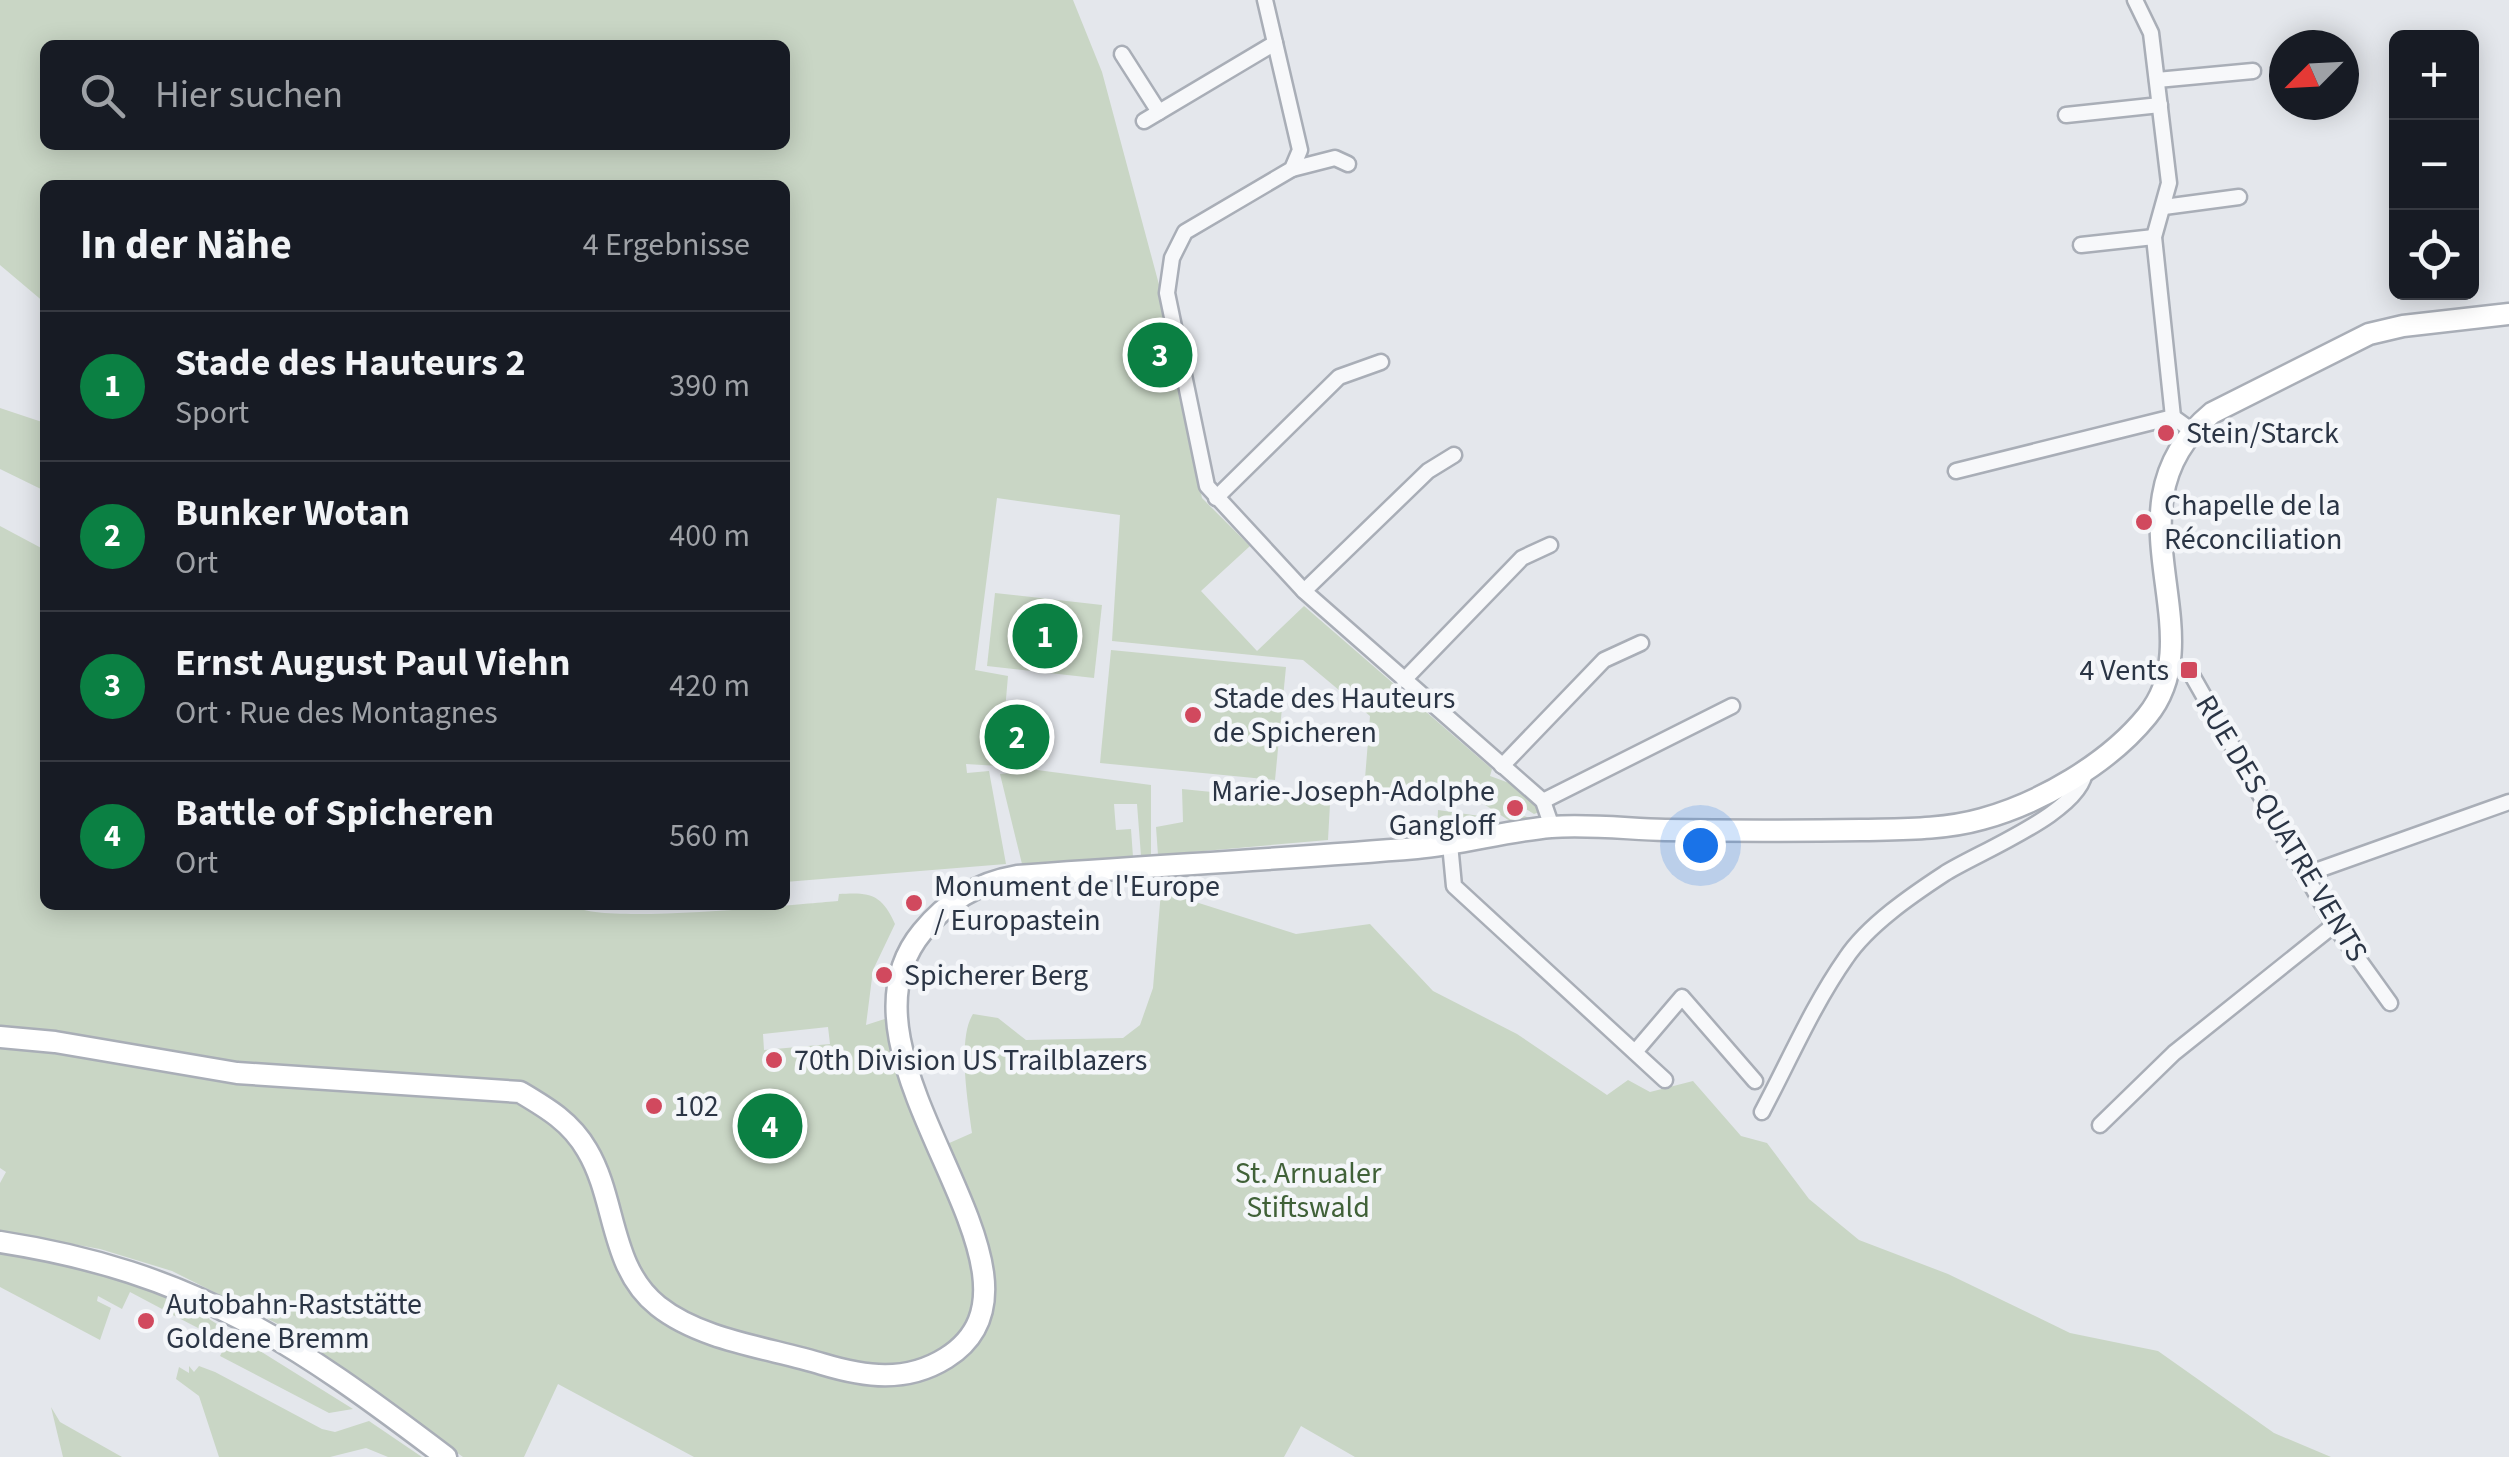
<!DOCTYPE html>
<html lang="de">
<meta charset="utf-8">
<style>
:root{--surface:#171b24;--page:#242831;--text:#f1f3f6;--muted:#9ea1a6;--line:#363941;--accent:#0b8043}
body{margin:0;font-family:"Source Sans 3",sans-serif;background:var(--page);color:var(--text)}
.controls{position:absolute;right:30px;top:30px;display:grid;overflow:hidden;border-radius:15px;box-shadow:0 5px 25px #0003}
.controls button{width:90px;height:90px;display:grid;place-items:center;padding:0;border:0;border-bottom:2px solid var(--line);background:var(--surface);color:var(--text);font:50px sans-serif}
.compass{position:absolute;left:2269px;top:30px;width:90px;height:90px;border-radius:50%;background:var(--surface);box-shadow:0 5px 25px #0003;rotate:246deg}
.you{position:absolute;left:1700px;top:845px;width:35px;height:35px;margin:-25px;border:8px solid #fff;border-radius:50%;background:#1a73e8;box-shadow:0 0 0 15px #1a73e833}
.badge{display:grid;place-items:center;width:65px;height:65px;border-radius:50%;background:var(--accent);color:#fff;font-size:32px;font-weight:700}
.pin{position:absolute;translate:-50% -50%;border:5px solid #fff;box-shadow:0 2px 10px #0006}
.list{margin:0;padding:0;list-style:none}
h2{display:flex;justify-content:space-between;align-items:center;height:130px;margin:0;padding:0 40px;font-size:42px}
h2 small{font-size:32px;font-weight:400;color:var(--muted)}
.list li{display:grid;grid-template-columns:65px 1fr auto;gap:30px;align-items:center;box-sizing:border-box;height:150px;padding:0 40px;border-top:2px solid var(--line)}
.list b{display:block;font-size:38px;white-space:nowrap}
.list p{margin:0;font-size:32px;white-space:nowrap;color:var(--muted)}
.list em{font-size:32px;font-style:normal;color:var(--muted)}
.icon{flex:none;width:55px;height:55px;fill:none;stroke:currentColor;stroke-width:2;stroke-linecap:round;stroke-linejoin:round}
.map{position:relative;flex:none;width:2509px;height:1457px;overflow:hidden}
.search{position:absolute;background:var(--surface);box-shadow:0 5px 25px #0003;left:40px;top:40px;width:750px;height:110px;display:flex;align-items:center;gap:25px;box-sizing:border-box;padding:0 35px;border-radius:15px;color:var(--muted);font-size:38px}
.panel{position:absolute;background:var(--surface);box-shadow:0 5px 25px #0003;left:40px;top:180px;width:750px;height:730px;border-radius:15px}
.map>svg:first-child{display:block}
.green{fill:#c9d6c5;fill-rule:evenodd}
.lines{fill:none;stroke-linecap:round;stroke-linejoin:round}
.street-casing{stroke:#a9aeb7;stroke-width:19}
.secondary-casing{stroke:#a9aeb7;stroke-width:25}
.street{stroke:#f7f8fa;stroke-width:14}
.secondary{stroke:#fff;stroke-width:20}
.poi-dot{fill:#d1495e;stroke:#f4f6f9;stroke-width:4}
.labels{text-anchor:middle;stroke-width:9;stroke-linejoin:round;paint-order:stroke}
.poi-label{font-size:30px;fill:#2b3545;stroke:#f4f6f9;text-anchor:start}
.street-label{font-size:30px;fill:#2b3545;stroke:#f4f6f9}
.park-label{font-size:30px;fill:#406138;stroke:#f4f6f9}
</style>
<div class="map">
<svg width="2509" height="1457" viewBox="0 0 2509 1457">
<rect width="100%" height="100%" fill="#e4e7ec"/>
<!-- green -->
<g class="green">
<path d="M0 0H1073L1102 72 1165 307 1202 498 1250 546 1201 591 1257 651 1304 606 1492 769 1490 776 1512 784 1542 811 1534 814 1513 801 1509 811 1536 820 1516 825 1479 801 1364 791 1370 716 1303 660 1112 641 1120 515 997 498 975 670 1008 676 1002 745 1022 768 1151 785V855L1141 856 1137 804H1114L1116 830 1131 829 1133 857 1022 864 1000 774 1015 773V767L966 764 967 773 989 771 1006 864 785 882V185H45V303L0 265ZM45 45H785V145H45Z"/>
<polygon points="0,408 45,423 45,491 0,469"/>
<path d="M0 526 45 550V905H573C594 926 798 904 838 901L839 894C870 892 882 894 895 924L873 970 866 1025 894 1016 938 1148 972 1133C968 1103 957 1039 973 1014L998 1018 1026 1040 1123 1038 1140 1025 1153 988 1161 891 1296 934 1370 924 1433 991 1517 1034 1607 1095 1628 1080 1650 1092 1693 1081 1741 1136 1767 1143 1809 1199 1859 1240 1948 1274 2070 1333 2158 1351 2274 1433 2331 1457H1355L1301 1426 1284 1457H694L558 1384 524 1457H463L278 1324 172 1271 100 1249 0 1231V1183L6 1172 0 1168ZM828 1027 830 1044 764 1050 763 1034Z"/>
<polygon points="995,593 1102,605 1094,678 987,666"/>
<polygon points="1111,650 1286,667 1275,780 1100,763"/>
<polygon points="1182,789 1330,804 1328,840 1158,855 1156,827 1183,822"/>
<polygon points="1438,810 1487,817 1493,827 1437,833"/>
<polygon points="0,1252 121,1276 213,1311 209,1319 353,1409 329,1413 220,1356 224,1348 213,1342 208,1349 196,1339 200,1329 169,1313 170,1301 162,1309 130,1292 122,1309 98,1296 97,1301 111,1308 100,1340 0,1287"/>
<polygon points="189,1366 194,1372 199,1366 215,1372 322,1429 335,1432 369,1421 422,1457 388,1457 366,1448 330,1457 219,1457 199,1396 176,1379 179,1367 189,1373"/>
<polygon points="51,1407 60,1422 122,1457 63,1457"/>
</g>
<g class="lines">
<defs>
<g id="street">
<polyline points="1265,0 1300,150 1292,169 1185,232 1172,258 1167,293 1207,486 1304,591 1543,801 1552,827"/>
<polyline points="2135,0 2151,33 2169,183 2154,237 2173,417"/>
<polyline points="1122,54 1159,112"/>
<polyline points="2157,80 2253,71"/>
<polyline points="2066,115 2160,105"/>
<polyline points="1144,121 1275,43"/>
<polyline points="1292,169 1335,158 1348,164"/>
<polyline points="2164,207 2239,197"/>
<polyline points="2081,245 2154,237"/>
<polyline points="1956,471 2173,417 2191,430"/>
<polyline points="1216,498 1339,377 1381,362"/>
<polyline points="1304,591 1428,471 1454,455"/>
<polyline points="2168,663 2189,670 2334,925 2390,1003"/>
<polyline points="1404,680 1522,558 1550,545"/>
<polyline points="1502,766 1604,660 1641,643"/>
<polyline points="1543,801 1732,706"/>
<polyline points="1450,844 1454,886 1665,1080"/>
<polyline points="2304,875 2509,802"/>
<polyline points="1635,1052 1682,997 1755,1081"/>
<path d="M1762 1112C1789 1061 1813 1005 1846 958 1868 925 1912 895 1944 874 1976 853 2088 810 2085 768"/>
<polyline points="2100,1125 2174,1053 2334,925"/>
</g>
<g id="secondary">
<path d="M0 1037 55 1042 237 1073 520 1092C547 1108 571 1122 587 1150 617 1200 609 1267 658 1306 702 1341 771 1348 822 1364 865 1377 906 1383 946 1358 1078 1275 817 1059 922 932 947 901 977 883 1017 876 1150 866 1284 859 1417 848 1462 844 1506 831 1551 827 1588 824 1628 829 1665 830 1730 831 1796 831 1861 830 1901 829 1943 830 1982 819 2040 803 2108 764 2147 716 2217 631 2100 506 2212 413L2369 334 2403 326 2509 314"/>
<path d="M0 1242C193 1272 294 1342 446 1457"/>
</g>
</defs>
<!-- street casing -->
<use href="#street" class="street-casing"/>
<!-- secondary casing -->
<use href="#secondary" class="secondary-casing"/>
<!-- street -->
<use href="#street" class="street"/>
<!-- secondary -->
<use href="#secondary" class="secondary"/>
</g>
<!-- markers -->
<g class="poi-dot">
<circle cx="2166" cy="433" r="10"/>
<circle cx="2144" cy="522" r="10"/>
<rect x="2179" y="660" width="20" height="20" rx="5"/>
<circle cx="1193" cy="715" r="10"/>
<circle cx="1515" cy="808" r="10"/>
<circle cx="914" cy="903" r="10"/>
<circle cx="884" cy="975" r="10"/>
<circle cx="774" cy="1060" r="10"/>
<circle cx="654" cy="1106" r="10"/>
<circle cx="146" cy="1321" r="10"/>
</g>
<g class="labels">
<!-- poi labels -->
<g class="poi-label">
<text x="2186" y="443">Stein/Starck</text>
<text x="2164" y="515">Chapelle de la<tspan x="2164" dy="34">Réconciliation</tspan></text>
<text x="2169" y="680" text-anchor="end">4 Vents</text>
<text x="1213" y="708">Stade des Hauteurs<tspan x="1213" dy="34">de Spicheren</tspan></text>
<text x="1495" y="801" text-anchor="end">Marie-Joseph-Adolphe<tspan x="1495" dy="34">Gangloff</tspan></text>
<text x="934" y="896">Monument de l'Europe<tspan x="934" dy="34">/ Europastein</tspan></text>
<text x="904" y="985">Spicherer Berg</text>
<text x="794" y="1070">70th Division US Trailblazers</text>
<text x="674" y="1116">102</text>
<text x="166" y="1314">Autobahn-Raststätte<tspan x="166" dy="34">Goldene Bremm</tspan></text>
</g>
<!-- street labels -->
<g class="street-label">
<text transform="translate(2282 828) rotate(59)" y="10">RUE DES QUATRE VENTS</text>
</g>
<!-- park labels -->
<g class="park-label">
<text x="1308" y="1183">St. Arnualer<tspan x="1308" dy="34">Stiftswald</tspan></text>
</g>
</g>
</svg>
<div class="controls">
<button>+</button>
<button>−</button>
<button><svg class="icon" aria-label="locate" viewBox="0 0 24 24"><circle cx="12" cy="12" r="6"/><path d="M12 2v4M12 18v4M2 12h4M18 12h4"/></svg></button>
</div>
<svg class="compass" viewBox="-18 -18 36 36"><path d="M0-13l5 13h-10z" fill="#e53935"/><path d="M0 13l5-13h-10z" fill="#9ea1a6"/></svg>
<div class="you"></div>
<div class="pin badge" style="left:1045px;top:636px">1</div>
<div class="pin badge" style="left:1017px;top:737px">2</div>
<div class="pin badge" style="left:1160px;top:355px">3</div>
<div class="pin badge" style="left:770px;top:1126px">4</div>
<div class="search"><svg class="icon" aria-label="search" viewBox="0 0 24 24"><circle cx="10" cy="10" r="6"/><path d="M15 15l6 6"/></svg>Hier suchen</div>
<section class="panel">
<h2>In der Nähe<small>4 Ergebnisse</small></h2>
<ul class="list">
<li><span class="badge">1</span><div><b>Stade des Hauteurs 2</b><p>Sport</p></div><em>390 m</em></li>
<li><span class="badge">2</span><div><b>Bunker Wotan</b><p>Ort</p></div><em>400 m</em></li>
<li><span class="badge">3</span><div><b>Ernst August Paul Viehn</b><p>Ort · Rue des Montagnes</p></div><em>420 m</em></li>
<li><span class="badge">4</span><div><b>Battle of Spicheren</b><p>Ort</p></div><em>560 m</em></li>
</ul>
</section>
</div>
